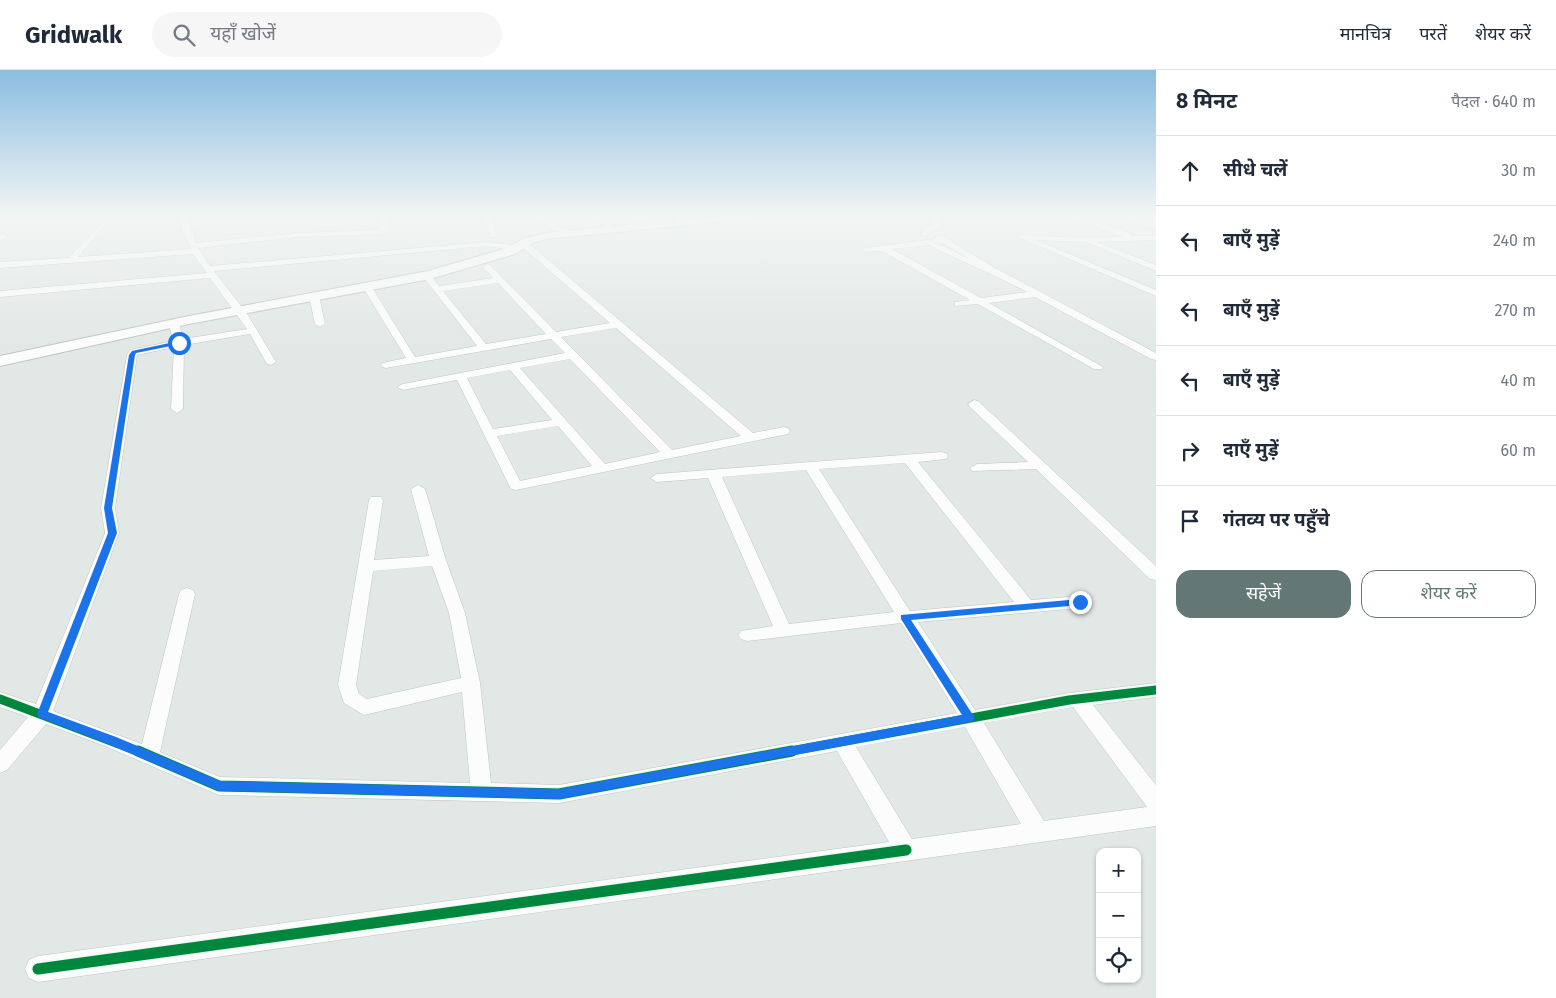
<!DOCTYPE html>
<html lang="hi">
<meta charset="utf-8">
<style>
:root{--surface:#fff;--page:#f6f6f7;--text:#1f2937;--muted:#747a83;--line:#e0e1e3;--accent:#637874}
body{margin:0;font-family:"Fira Sans","Noto Sans Devanagari",sans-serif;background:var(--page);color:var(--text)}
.controls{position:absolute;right:15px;bottom:15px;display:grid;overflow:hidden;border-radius:10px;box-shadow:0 1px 4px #0004}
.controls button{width:45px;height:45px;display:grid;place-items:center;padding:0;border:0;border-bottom:1px solid var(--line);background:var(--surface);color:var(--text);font:25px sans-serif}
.stop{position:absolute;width:15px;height:15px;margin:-11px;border:4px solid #1a73e8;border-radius:50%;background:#fff}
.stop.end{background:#1a73e8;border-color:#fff;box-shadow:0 1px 5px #0008}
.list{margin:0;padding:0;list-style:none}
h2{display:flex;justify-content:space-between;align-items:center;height:65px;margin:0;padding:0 20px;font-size:21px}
h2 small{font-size:16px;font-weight:400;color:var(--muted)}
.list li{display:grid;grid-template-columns:32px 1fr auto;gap:15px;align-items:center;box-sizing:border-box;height:70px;padding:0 20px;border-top:1px solid var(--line)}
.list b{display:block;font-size:19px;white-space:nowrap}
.list em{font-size:16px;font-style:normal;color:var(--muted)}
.actions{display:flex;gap:10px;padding:15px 20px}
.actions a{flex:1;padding:11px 0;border:1px solid var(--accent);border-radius:15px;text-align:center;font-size:18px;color:var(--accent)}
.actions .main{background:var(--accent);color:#fff}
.icon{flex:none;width:28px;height:28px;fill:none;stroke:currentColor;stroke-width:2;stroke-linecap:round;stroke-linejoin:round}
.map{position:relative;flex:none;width:1156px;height:928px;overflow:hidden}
header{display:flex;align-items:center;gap:30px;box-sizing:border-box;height:70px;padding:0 25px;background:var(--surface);border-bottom:1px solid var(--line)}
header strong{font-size:24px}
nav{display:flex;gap:28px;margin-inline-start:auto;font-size:18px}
.search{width:350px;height:45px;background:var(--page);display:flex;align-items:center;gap:12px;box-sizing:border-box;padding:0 18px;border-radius:28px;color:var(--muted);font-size:19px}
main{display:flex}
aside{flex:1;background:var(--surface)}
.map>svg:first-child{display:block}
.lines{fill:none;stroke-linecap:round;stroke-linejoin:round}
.street-casing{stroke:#bfc5c3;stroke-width:1}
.secondary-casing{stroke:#bdc6c3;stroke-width:2}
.street{fill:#fbfcfb;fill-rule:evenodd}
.secondary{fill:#fbfcfb;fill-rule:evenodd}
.cycleway-far1-casing{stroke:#eff8f4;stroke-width:12}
.cycleway-casing{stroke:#eff8f4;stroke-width:14}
.cycleway-far1{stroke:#00873e;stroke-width:9}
.cycleway{stroke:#00873e;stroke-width:11}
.route{fill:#1a73e8}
</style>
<header>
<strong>Gridwalk</strong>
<div class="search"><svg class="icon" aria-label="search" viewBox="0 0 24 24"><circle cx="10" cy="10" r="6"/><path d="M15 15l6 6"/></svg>यहाँ खोजें</div>
<nav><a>मानचित्र</a><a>परतें</a><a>शेयर करें</a></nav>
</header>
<main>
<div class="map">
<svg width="1156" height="928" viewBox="0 0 1156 928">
<rect width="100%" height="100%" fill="#e2e8e6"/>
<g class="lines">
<defs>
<g id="street">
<path d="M180 144H187L196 173 298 163 379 160 381 144H389L386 162 382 164 298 167 198 178 210 196 487 172 511 175 515 181 511 183 505 179 487 176 214 201 248 245 276 292 271 295 267 294 250 264 184 275 183 339 177 343 171 339 174 277 137 285 115 438 119 463 53 641 142 674 179 524 181 520 187 518 193 520 195 524 160 682 220 707 470 713 462 622 364 645 344 633 338 615 369 430 371 427H381L383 430 374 490 429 486 411 419 418 415 425 419 446 490 465 543 480 613 491 713 559 715 957 643 901 553 747 571 741 569 738 565 741 561 773 556 708 408 657 412 650 408 657 404 941 382 946 383 948 386 946 389 918 392 1031 530 1080 526 1086 528 1088 532 1086 536 1080 538 918 552 975 640 1069 623 1156 613V627L1093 635 1156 715V756L38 912 29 908 25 899 29 890 38 886 889 772 837 681 559 733 219 725 105 676 46 654 7 700 0 703V680L28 647 0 637V622L36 634 105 463 101 438 127 285 130 280 173 271 169 253 174 250 179 253 183 269 247 259 210 208 0 227V221L207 203 193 184 0 198V192L69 188 103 151 107 153 78 187 191 179 182 158ZM905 393 1014 532 910 541 819 399ZM806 400 894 542 789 554 722 407ZM432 496 449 543 461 608 367 629 359 624 356 615 373 501ZM1073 637 1147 737 1044 751 984 653ZM965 657 1021 754 912 769 856 677Z"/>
<polygon points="477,144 484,144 495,154 496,167 490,167 487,155"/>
<polygon points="532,144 540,144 560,157 579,163 575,165 554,161"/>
<polygon points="592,144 599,144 615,158 615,162 609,162"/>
<polygon points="670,144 679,144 691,153 684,155"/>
<polygon points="923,144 931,144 941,150 940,157 924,166 920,164 933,154 933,151"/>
<polygon points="1063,144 1073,144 1130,163 1130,166 1156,166 1156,170 1097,172 1156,195 1156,201 1086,172 1036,170 1156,220 1156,226 1018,167 1022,165 1083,168 1124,167"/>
<polygon points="1115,144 1125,144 1156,154 1156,159"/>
<polygon points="1,164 8,166 0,171 0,165"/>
<path d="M936 166H942L995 198 1156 283V290L1151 289 1035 227 989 233 1103 297 1102 299H1094L978 234 955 236V232L970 230 882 181 865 182 861 180 865 178 936 169ZM943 173 971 190 939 174ZM929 175C962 192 995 205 1027 222L981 228 892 179Z"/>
<path d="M521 172H527L753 363 784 357 788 358 790 361 788 364 516 420 511 419 457 310 403 320 397 317 403 314 565 283 551 269 386 298 382 297 381 295 382 293 406 288 365 221 370 218 373 219 415 287 477 276 425 209 432 207 439 216 493 208 483 197 487 194 490 195 556 262 610 253 521 176ZM498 213 546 264 486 274 443 221ZM616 258 741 366 672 380 561 267ZM570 289 660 382 605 394 520 298ZM510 300 552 350 493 359 467 308ZM558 356 592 396 520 411 497 366Z"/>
<polygon points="314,223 319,226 325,254 320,257 315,254 309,226"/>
<polygon points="974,330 978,331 1156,496 1156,510 1150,509 1036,399 972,401 970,398 977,394 1028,392 970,337 968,334"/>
</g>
<polygon id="secondary" points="740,144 777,144 772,147 546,169 533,173 515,184 430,209 189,254 0,296 0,286 189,246 428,201 507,178 525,168 546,163"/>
</defs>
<!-- street casing -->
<use href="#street" class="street-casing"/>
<!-- secondary casing -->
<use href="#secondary" class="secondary-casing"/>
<!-- street -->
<use href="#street" class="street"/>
<!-- secondary -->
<use href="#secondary" class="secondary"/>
<defs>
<g id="cycleway-far1">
<polyline points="0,629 140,682"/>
<polyline points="786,682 1069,630 1156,620"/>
</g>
<g id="cycleway">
<polyline points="138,681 219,716 559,724 792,681"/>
<polyline points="38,899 906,780"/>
</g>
</defs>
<!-- cycleway-far1 casing -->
<use href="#cycleway-far1" class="cycleway-far1-casing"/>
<!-- cycleway casing -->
<use href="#cycleway" class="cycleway-casing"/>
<!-- cycleway-far1 -->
<use href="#cycleway-far1" class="cycleway-far1"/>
<!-- cycleway -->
<use href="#cycleway" class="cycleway"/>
</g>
<!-- sky -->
<linearGradient id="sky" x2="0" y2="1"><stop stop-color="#8bbde2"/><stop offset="0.53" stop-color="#f2f5f4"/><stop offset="1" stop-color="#f2f5f4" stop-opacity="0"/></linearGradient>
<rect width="1156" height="274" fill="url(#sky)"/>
<!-- route -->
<polygon class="route" points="179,271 181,274 136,283 135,285 112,438 117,463 48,642 116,667 220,711 559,719 962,645 901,549 901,545 1080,529 1085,532 1080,535 911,550 973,645 975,648 973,651 970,652 559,729 219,721 108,674 38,647 37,644 108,463 104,438 129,285 132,281"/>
</svg>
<div class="controls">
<button>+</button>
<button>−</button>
<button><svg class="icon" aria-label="locate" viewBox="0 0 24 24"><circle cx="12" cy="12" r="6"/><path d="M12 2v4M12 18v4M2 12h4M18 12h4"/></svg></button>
</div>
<div class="stop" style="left:179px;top:273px"></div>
<div class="stop end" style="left:1080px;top:532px"></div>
</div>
<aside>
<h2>8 मिनट<small>पैदल · 640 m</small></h2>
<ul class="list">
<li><svg class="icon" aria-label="ahead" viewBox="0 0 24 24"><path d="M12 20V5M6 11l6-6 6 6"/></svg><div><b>सीधे चलें</b></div><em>30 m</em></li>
<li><svg class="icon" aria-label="left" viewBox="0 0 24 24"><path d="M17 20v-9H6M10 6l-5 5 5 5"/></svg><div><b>बाएँ मुड़ें</b></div><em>240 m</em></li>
<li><svg class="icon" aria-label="left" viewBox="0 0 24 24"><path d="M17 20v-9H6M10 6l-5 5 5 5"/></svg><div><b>बाएँ मुड़ें</b></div><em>270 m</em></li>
<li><svg class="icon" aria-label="left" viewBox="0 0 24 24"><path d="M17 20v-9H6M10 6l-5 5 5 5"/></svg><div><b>बाएँ मुड़ें</b></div><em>40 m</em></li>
<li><svg class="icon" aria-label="right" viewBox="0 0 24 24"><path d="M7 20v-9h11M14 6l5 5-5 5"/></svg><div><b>दाएँ मुड़ें</b></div><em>60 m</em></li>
<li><svg class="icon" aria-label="arrive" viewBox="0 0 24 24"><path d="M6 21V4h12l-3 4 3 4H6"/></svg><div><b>गंतव्य पर पहुँचे</b></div></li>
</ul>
<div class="actions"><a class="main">सहेजें</a><a>शेयर करें</a></div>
</aside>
</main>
